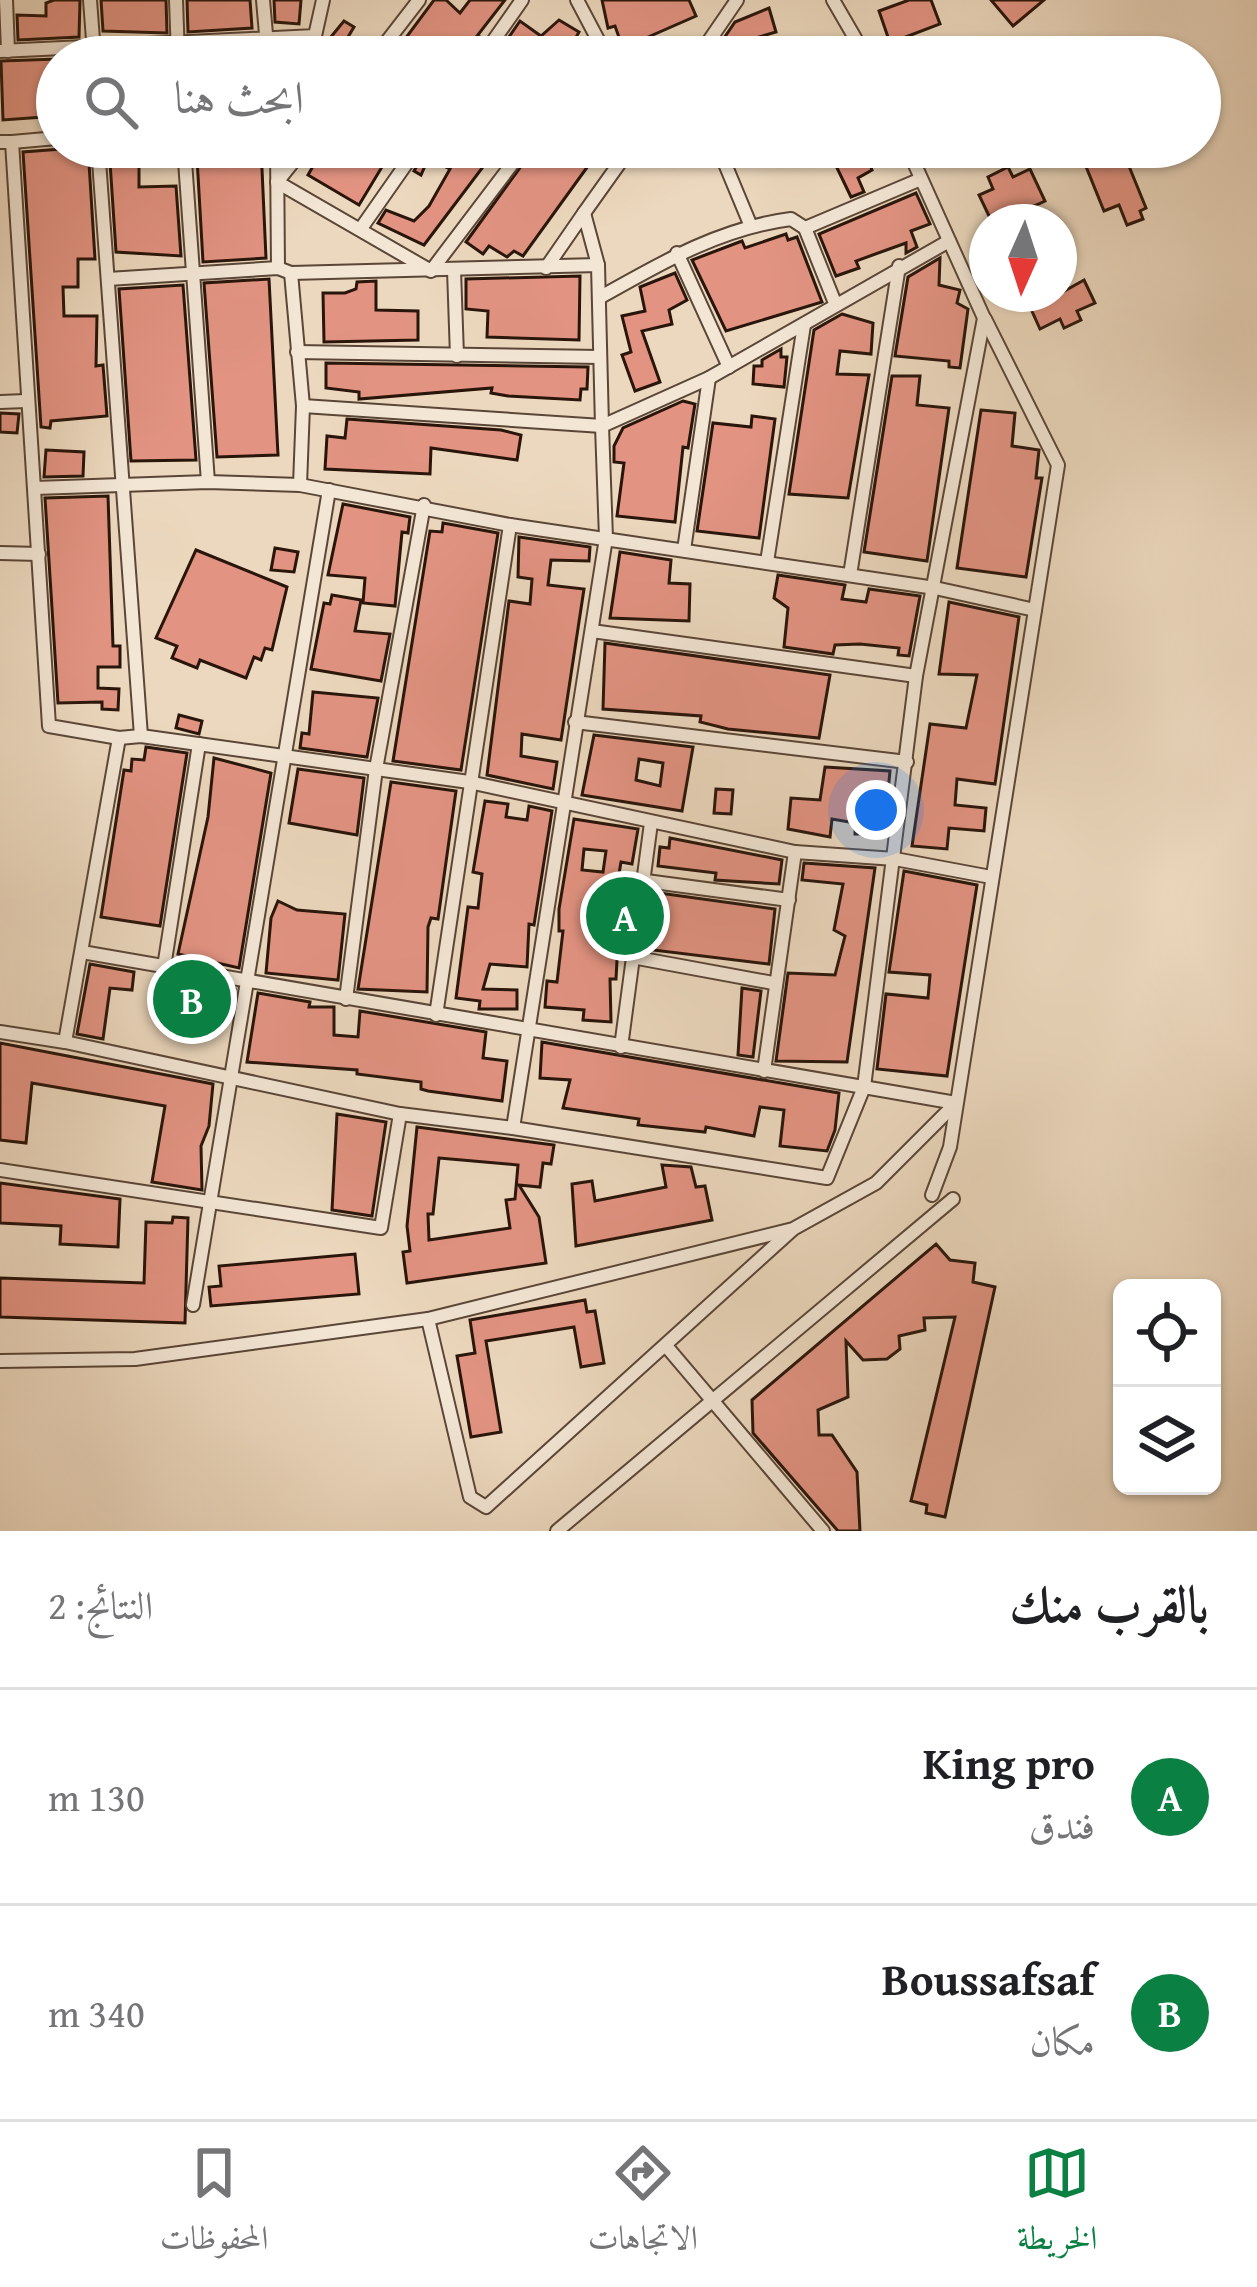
<!DOCTYPE html>
<html lang="ar">
<meta charset="utf-8">
<style>
:root{--surface:#fff;--page:#f6f6f6;--text:#202124;--muted:#757577;--line:#e0e0e0;--accent:#0b8043}
body{margin:0;font-family:"Gentium Book Plus",Amiri,serif;background:var(--page);color:var(--text);direction:rtl}
.controls{position:absolute;right:36px;bottom:36px;display:grid;overflow:hidden;border-radius:18px;box-shadow:0 3px 9px #0004}
.controls button{width:108px;height:108px;display:grid;place-items:center;padding:0;border:0;border-bottom:3px solid var(--line);background:var(--surface);color:var(--text);font:60px sans-serif}
.compass{position:absolute;left:969px;top:204px;width:108px;height:108px;border-radius:50%;background:var(--surface);box-shadow:0 3px 9px #0004;rotate:183deg}
.you{position:absolute;left:876px;top:810px;width:42px;height:42px;margin:-30px;border:9px solid #fff;border-radius:50%;background:#1a73e8;box-shadow:0 0 0 18px #1a73e833}
.badge{display:grid;place-items:center;width:78px;height:78px;border-radius:50%;background:var(--accent);color:#fff;font-size:39px;font-weight:700}
.pin{position:absolute;translate:-50% -50%;border:6px solid #fff;box-shadow:0 3px 12px #0006}
.list{margin:0;padding:0;list-style:none}
h2{display:flex;justify-content:space-between;align-items:center;height:156px;margin:0;padding:0 48px;font-size:51px}
h2 small{font-size:39px;font-weight:400;color:var(--muted)}
.list li{display:grid;grid-template-columns:78px 1fr auto;gap:36px;align-items:center;box-sizing:border-box;height:216px;padding:0 48px;border-top:3px solid var(--line)}
.list b{display:block;font-size:45px;white-space:nowrap}
.list p{margin:0;font-size:39px;white-space:nowrap;color:var(--muted)}
.list em{font-size:39px;font-style:normal;color:var(--muted)}
.icon{flex:none;width:66px;height:66px;fill:none;stroke:currentColor;stroke-width:2;stroke-linecap:round;stroke-linejoin:round}
.map{position:relative;flex:none;width:1257px;height:1531px;overflow:hidden;direction:ltr}
.search{position:absolute;background:var(--surface);box-shadow:0 3px 9px #0004;left:36px;right:36px;top:36px;height:132px;display:flex;align-items:center;gap:30px;box-sizing:border-box;padding:0 42px;border-radius:66px;color:var(--muted);font-size:45px}
.sheet{height:588px;background:var(--surface)}
nav{display:flex;justify-content:space-around;align-items:center;box-sizing:border-box;height:168px;border-top:3px solid var(--line);background:var(--surface);font-size:33px;color:var(--muted)}
nav a{display:grid;justify-items:center;gap:6px}
nav .on{color:var(--accent)}
.map>svg:first-child{display:block}
.building{fill:#e29382;stroke:#29150a;stroke-width:3;fill-rule:evenodd}
.lines{fill:none;stroke-linecap:round;stroke-linejoin:round}
.street-casing{stroke:#5a4637;stroke-width:16}
.street{stroke:#f3e6d5;stroke-width:12}
</style>
<div class="map">
<svg width="1257" height="1531" viewBox="0 0 1257 1531">
<rect width="100%" height="100%" fill="#ecd8be"/>
<filter id="stains"><feTurbulence type="fractalNoise" baseFrequency=".00167" numOctaves="4"/><feColorMatrix values="0 0 0 0 .2 0 0 0 0 .09 0 0 0 0 .02 0 0 0 .5 -.17"/></filter>
<radialGradient id="worn" r=".72"><stop offset=".6" stop-color="#630" stop-opacity="0"/><stop offset="1" stop-color="#630" stop-opacity=".3"/></radialGradient>
<!-- building -->
<g class="building">
<polygon points="54,0 80,0 79,37 18,40 17,15 46,16 46,3"/>
<polygon points="101,0 166,0 167,33 103,31"/>
<polygon points="187,0 250,0 252,28 188,32"/>
<polygon points="274,0 301,0 299,24 275,22"/>
<polygon points="434,0 446,0 460,13 470,0 505,0 477,36 483,38 472,57 402,57 396,51"/>
<polygon points="602,0 689,0 696,16 646,38 654,57 626,57 615,26 608,28"/>
<polygon points="909,0 931,0 940,24 890,43 879,11"/>
<polygon points="991,0 1044,0 1013,26"/>
<polygon points="769,8 776,32 752,39 758,57 721,57 718,47 735,22"/>
<polygon points="559,20 579,32 565,57 495,57 520,21 541,36"/>
<polygon points="344,21 354,27 348,37 366,48 360,57 321,49"/>
<polygon points="253,49 254,57 188,57 188,53"/>
<polygon points="57,59 57,116 3,120 1,61"/>
<polygon points="88,147 95,259 78,259 78,287 63,287 64,316 97,316 96,366 103,365 107,416 51,421 50,428 41,427 23,152"/>
<polygon points="109,147 174,147 175,162 139,164 139,187 176,186 181,256 116,252"/>
<polygon points="208,147 261,147 266,258 203,262 197,158 208,157"/>
<polygon points="324,147 394,147 359,205 308,175"/>
<polygon points="428,147 498,147 424,245 378,223 386,210 414,221 429,206 450,169 428,159 421,175 414,171"/>
<polygon points="535,147 585,147 596,155 523,256 514,251 507,257 489,246 483,254 466,242"/>
<polygon points="767,147 816,147 775,166"/>
<polygon points="827,147 863,147 872,170 858,178 864,192 851,197"/>
<polygon points="1122,149 1146,208 1140,211 1143,219 1127,225 1119,205 1104,211 1085,164"/>
<polygon points="1008,167 1013,177 1030,169 1045,201 1030,208 1037,222 990,218 979,195 993,189 988,177"/>
<polygon points="916,193 930,224 911,231 917,247 906,253 906,243 856,261 859,268 836,276 819,234"/>
<polygon points="786,234 788,240 797,237 822,302 726,331 692,260 742,241 745,248"/>
<polygon points="940,258 939,285 960,290 957,303 968,309 960,368 949,367 949,361 895,356 908,277"/>
<polygon points="675,273 687,300 669,310 672,324 642,331 660,382 635,391 622,355 631,352 622,316 645,311 640,287"/>
<polygon points="580,276 579,340 487,337 488,311 466,309 466,279"/>
<polygon points="269,279 278,455 217,457 204,283"/>
<polygon points="1084,280 1095,303 1077,311 1081,320 1064,328 1060,319 1040,329 1027,300 1059,294"/>
<polygon points="376,281 376,310 418,311 418,340 324,342 323,293 345,293 356,289 357,282"/>
<polygon points="183,285 196,460 131,461 119,289"/>
<polygon points="842,314 873,323 871,354 840,351 837,374 869,375 848,498 789,494 814,330"/>
<polygon points="781,349 781,357 787,357 784,387 753,384 754,366 762,366 762,360"/>
<polygon points="326,363 588,367 587,389 581,389 580,400 508,396 491,393 492,388 359,399 359,392 326,388"/>
<polygon points="892,376 920,376 917,405 949,408 927,561 864,552"/>
<polygon points="683,401 695,404 688,448 683,447 675,522 617,516 624,463 614,462 614,446 623,428"/>
<polygon points="981,410 1015,413 1012,446 1039,450 1036,478 1042,478 1026,577 957,568"/>
<polygon points="0,413 19,414 17,433 0,432"/>
<polygon points="752,416 775,419 759,538 697,531 713,423 751,427"/>
<polygon points="347,419 501,430 521,435 517,460 431,448 430,474 325,469 327,436 345,438"/>
<polygon points="46,450 84,452 83,476 44,477"/>
<polygon points="108,496 113,646 120,646 120,667 98,667 98,688 119,689 118,710 102,709 102,702 58,703 45,498"/>
<polygon points="343,504 410,517 408,533 402,532 395,606 363,603 365,578 328,575"/>
<polygon points="443,523 498,533 461,770 393,761 430,531 442,532"/>
<polygon points="519,537 590,547 589,561 551,560 548,585 584,589 561,740 522,734 521,756 557,762 553,789 487,775 509,601 530,604 532,579 518,577"/>
<polygon points="275,548 298,552 294,572 271,570"/>
<polygon points="196,550 287,587 272,650 265,648 261,660 254,657 246,678 200,660 197,668 172,658 177,646 156,638"/>
<polygon points="620,552 671,560 669,583 690,584 689,621 610,618"/>
<polygon points="778,575 845,585 842,599 866,602 869,589 920,596 909,656 898,655 899,648 860,644 835,645 833,654 784,647 788,608 774,598"/>
<polygon points="332,595 361,600 355,631 390,634 381,681 311,669 324,603 330,604"/>
<polygon points="949,602 1019,617 995,784 957,779 955,805 986,808 984,831 949,828 947,849 912,846 930,724 966,728 977,675 939,674"/>
<polygon points="605,643 830,675 819,738 728,729 700,722 701,716 603,709"/>
<polygon points="313,692 378,698 367,757 300,748 302,733 309,734"/>
<polygon points="179,715 202,721 199,734 176,728"/>
<path d="M594 735 693 747 682 811 582 795ZM639 759 663 763 660 786 636 780Z"/>
<polygon points="146,747 187,753 160,926 101,917 124,770 131,771 132,759 144,760"/>
<polygon points="214,758 271,773 239,968 178,954 208,817"/>
<polygon points="825,767 890,771 884,834 855,834 855,823 832,819 830,837 788,829 791,798 820,800"/>
<polygon points="298,769 364,778 357,835 289,823"/>
<polygon points="391,782 456,791 438,919 431,918 428,927 427,992 358,989"/>
<polygon points="716,789 733,790 731,814 714,813"/>
<polygon points="485,801 508,804 506,817 527,820 529,806 552,811 534,925 529,924 527,967 490,964 483,989 517,990 517,1009 479,1009 480,1001 456,998 468,907 478,908 482,874 473,872"/>
<path d="M574 819 638 829 632 864 621 862 619 874 630 877V897L618 941 616 979H610L611 1022 583 1020 584 1010 545 1007 547 981 557 982 563 931H559V909ZM584 849 606 851 603 872 582 870Z"/>
<polygon points="670,838 782,860 779,884 715,880 716,873 658,866 660,847 669,848"/>
<polygon points="804,863 875,868 847,1062 776,1061 788,973 835,975 845,936 834,930 843,884 802,880"/>
<polygon points="904,871 977,885 947,1076 877,1069 886,994 928,998 930,975 889,972"/>
<polygon points="652,892 775,909 769,964 645,949"/>
<polygon points="278,901 297,910 345,914 338,980 266,973 271,918"/>
<polygon points="90,964 134,972 132,990 110,988 103,1039 77,1034"/>
<polygon points="174,978 235,989 231,1014 212,1010 211,1021 168,1014"/>
<polygon points="742,988 761,991 753,1057 738,1055"/>
<polygon points="258,993 310,1002 309,1007 334,1007 334,1035 358,1037 360,1011 486,1032 483,1058 507,1061 502,1101 428,1091 421,1089 421,1082 357,1074 357,1070 247,1062"/>
<polygon points="542,1042 839,1093 835,1130 827,1151 780,1146 784,1110 760,1107 754,1136 706,1127 705,1132 638,1125 639,1119 563,1108 570,1080 540,1078"/>
<polygon points="0,1043 213,1084 209,1126 201,1146 202,1190 152,1182 165,1106 32,1083 26,1143 0,1140"/>
<polygon points="337,1114 386,1122 372,1216 332,1210"/>
<path d="M417 1127 554 1145 551 1164 543 1163 540 1187 519 1185 539 1217 546 1263 407 1283 403 1252 410 1251 407 1226ZM439 1158 518 1165 515 1199 506 1200 510 1228 429 1240 428 1214H433Z"/>
<polygon points="662,1165 691,1167 696,1187 705,1186 712,1220 576,1246 572,1184 592,1181 595,1201 666,1187"/>
<polygon points="0,1183 120,1199 118,1247 60,1244 61,1226 0,1223"/>
<polygon points="173,1217 188,1218 185,1323 0,1317 0,1278 144,1283 146,1222 172,1223"/>
<polygon points="936,1244 950,1260 975,1263 973,1282 995,1287 945,1517 926,1513 927,1505 911,1501 955,1317 924,1318 925,1330 899,1336 900,1349 887,1359 863,1360 846,1341 848,1397 818,1410 819,1435 832,1435 857,1472 860,1531 838,1531 753,1433 752,1400"/>
<polygon points="355,1254 359,1294 211,1306 209,1287 221,1286 219,1266"/>
<polygon points="585,1300 587,1312 595,1311 604,1363 581,1367 574,1327 486,1341 501,1432 471,1437 457,1356 475,1353 470,1320"/>
</g>
<g class="lines">
<defs>
<g id="street">
<polyline points="6,0 8,51"/>
<polyline points="90,0 94,53"/>
<polyline points="176,0 178,57"/>
<polyline points="263,0 268,57"/>
<polyline points="577,0 607,57"/>
<polyline points="833,0 866,57"/>
<polyline points="0,51 315,36 323,0"/>
<polyline points="302,57 315,36"/>
<polyline points="375,57 419,0"/>
<polyline points="482,57 522,0"/>
<polyline points="698,57 737,0"/>
<polyline points="0,142 12,142 49,726 119,738 65,1042 400,1114 513,1128 606,538 602,426 709,378 949,241"/>
<polyline points="12,142 57,138"/>
<polyline points="98,147 141,736"/>
<polyline points="184,147 208,482"/>
<polyline points="277,147 278,268"/>
<polyline points="305,147 277,182 431,271 525,147"/>
<polyline points="718,147 750,224"/>
<polyline points="584,213 631,147"/>
<polyline points="362,227 418,147"/>
<polyline points="805,228 835,303"/>
<polyline points="677,253 729,367"/>
<polyline points="546,268 584,213 598,265"/>
<polyline points="454,270 457,356"/>
<polyline points="291,273 303,406 300,485"/>
<polyline points="108,279 278,268 291,273 598,265 602,426 303,406"/>
<path d="M599 298C661 263 720 228 791 219L805 228 921 179"/>
<polyline points="297,352 600,357"/>
<polyline points="0,402 26,401"/>
<polyline points="35,488 208,482 300,485 510,525 935,588 1035,610"/>
<polyline points="684,550 709,378"/>
<polyline points="0,553 39,554"/>
<polyline points="767,562 804,325"/>
<polyline points="850,575 899,266"/>
<polyline points="592,631 916,676"/>
<polyline points="575,722 907,762"/>
<polyline points="119,738 141,736 469,782 795,852 895,859 991,877"/>
<polyline points="646,881 789,900"/>
<polyline points="82,952 956,1103"/>
<polyline points="632,957 773,983"/>
<polyline points="164,967 199,744"/>
<polyline points="346,999 376,769 424,505"/>
<polyline points="436,1015 510,525"/>
<polyline points="0,1032 65,1042"/>
<polyline points="621,1047 651,823"/>
<polyline points="764,1071 795,852"/>
<polyline points="513,1128 827,1178 864,1087 916,676 984,318 907,147"/>
<polyline points="0,1170 381,1228 400,1114"/>
<polyline points="932,1195 950,1147 1058,465 985,319"/>
<polyline points="193,1305 329,490"/>
<polyline points="428,1319 470,1497 486,1507 792,1230"/>
<polyline points="667,1347 823,1531"/>
<polyline points="0,1361 135,1359 428,1319 793,1229 876,1183 956,1103"/>
<polyline points="557,1531 953,1199"/>
</g>
</defs>
<!-- street casing -->
<use href="#street" class="street-casing"/>
<!-- street -->
<use href="#street" class="street"/>
</g>
<rect width="100%" height="100%" filter="url(#stains)"/>
<rect width="100%" height="100%" fill="url(#worn)"/>
</svg>
<div class="controls">
<button><svg class="icon" aria-label="locate" viewBox="0 0 24 24"><circle cx="12" cy="12" r="6"/><path d="M12 2v4M12 18v4M2 12h4M18 12h4"/></svg></button>
<button><svg class="icon" aria-label="layers" viewBox="0 0 24 24"><path d="M12 4l9 5-9 5-9-5zM3 14l9 5 9-5"/></svg></button>
</div>
<svg class="compass" viewBox="-18 -18 36 36"><path d="M0-13l5 13h-10z" fill="#e53935"/><path d="M0 13l5-13h-10z" fill="#757577"/></svg>
<div class="you"></div>
<div class="pin badge" style="left:625px;top:916px">A</div>
<div class="pin badge" style="left:192px;top:999px">B</div>
<div class="search"><svg class="icon" aria-label="search" viewBox="0 0 24 24"><circle cx="10" cy="10" r="6"/><path d="M15 15l6 6"/></svg>ابحث هنا</div>
</div>
<section class="sheet">
<h2>بالقرب منك<small>النتائج: 2</small></h2>
<ul class="list">
<li><span class="badge">A</span><div><b>King pro</b><p>فندق</p></div><em>130 m</em></li>
<li><span class="badge">B</span><div><b>Boussafsaf</b><p>مكان</p></div><em>340 m</em></li>
</ul>
</section>
<nav>
<a class="on"><svg class="icon" aria-label="map" viewBox="0 0 24 24"><path d="M3 6l6-2 6 2 6-2v14l-6 2-6-2-6 2zM9 4v14M15 6v14"/></svg>الخريطة</a>
<a><svg class="icon" aria-label="directions" viewBox="0 0 24 24"><path d="M12 3l9 9-9 9-9-9zM9 14v-3h6M13 9l2 2-2 2"/></svg>الاتجاهات</a>
<a><svg class="icon" aria-label="saved" viewBox="0 0 24 24"><path d="M7 4h10v16l-5-4-5 4z"/></svg>المحفوظات</a>
</nav>
